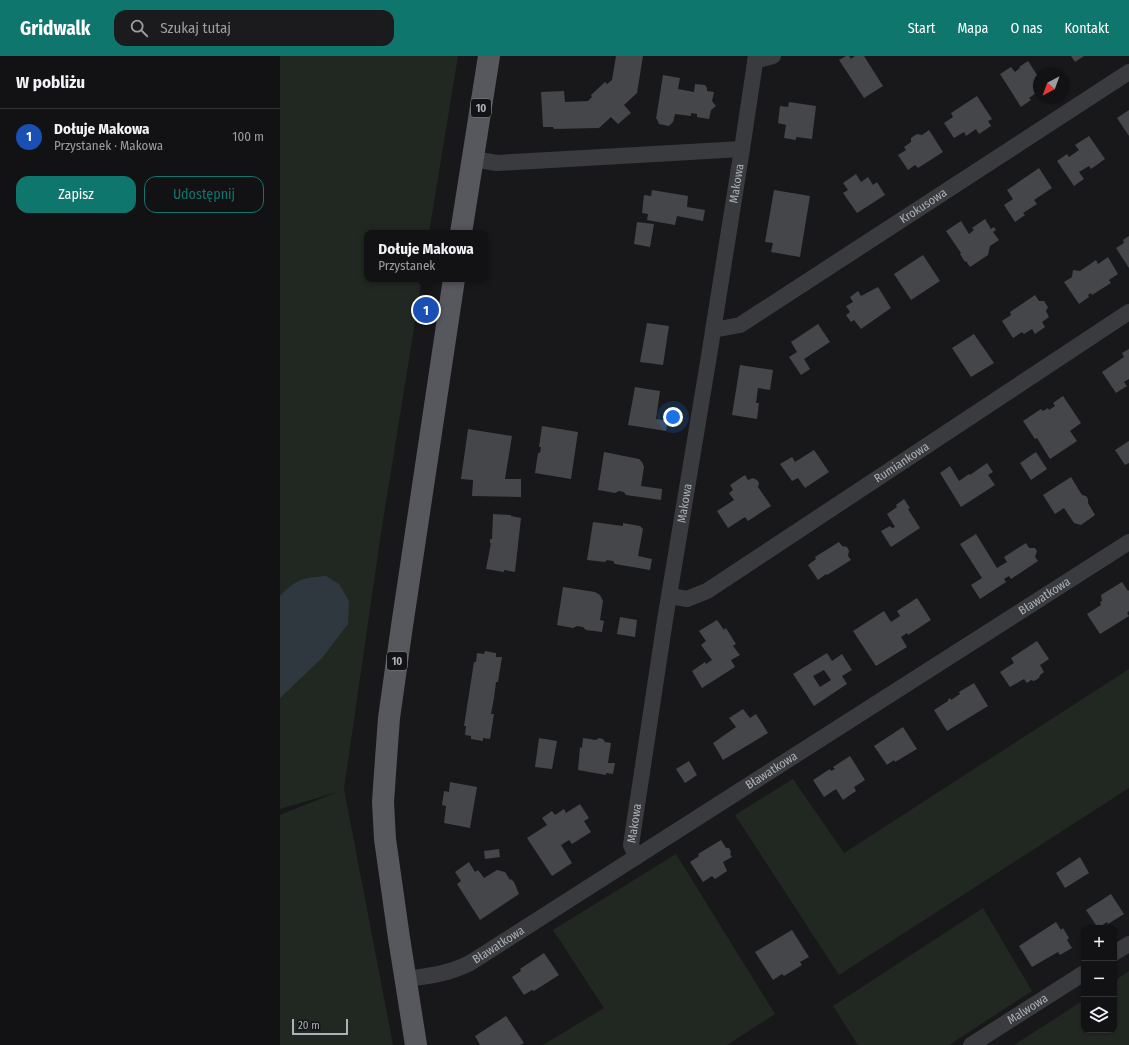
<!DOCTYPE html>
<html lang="pl">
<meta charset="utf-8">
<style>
:root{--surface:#121214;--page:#1b1b1d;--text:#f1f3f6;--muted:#9c9ea0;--line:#313234;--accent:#0f766e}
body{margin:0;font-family:"Fira Sans Condensed",sans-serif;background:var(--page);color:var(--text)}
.controls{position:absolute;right:12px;bottom:12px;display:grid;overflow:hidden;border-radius:8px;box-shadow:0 1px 3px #0004}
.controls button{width:36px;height:36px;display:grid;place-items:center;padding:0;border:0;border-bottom:1px solid var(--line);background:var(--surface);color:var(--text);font:20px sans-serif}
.compass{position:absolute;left:753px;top:12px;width:36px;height:36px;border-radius:50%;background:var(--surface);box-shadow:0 1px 3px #0004;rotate:221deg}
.scale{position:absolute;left:12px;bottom:10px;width:56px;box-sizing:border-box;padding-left:4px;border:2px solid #abb0b9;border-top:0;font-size:11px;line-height:14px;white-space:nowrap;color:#abb0b9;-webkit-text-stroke:3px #131315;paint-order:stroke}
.you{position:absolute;left:393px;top:361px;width:14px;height:14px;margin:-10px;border:3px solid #fff;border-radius:50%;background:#1a73e8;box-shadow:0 0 0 6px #1a73e833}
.badge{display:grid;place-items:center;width:26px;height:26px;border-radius:50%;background:var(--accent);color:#fff;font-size:13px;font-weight:700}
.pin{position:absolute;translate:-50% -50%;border:2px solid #fff;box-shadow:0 1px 4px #0006}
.popup{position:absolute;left:84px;top:174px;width:124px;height:52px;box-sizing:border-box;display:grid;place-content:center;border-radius:8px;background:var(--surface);filter:drop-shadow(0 1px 3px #0005);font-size:13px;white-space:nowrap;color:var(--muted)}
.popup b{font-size:15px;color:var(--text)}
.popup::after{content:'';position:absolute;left:50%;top:100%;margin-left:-8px;border:8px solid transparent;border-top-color:var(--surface)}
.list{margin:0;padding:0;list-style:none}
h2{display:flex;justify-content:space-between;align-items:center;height:52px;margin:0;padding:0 16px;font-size:17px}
h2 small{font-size:13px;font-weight:400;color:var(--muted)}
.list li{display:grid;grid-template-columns:26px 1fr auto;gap:12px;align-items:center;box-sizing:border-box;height:56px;padding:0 16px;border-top:1px solid var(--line)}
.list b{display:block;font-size:15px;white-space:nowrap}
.list p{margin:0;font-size:13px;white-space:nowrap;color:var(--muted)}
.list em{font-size:13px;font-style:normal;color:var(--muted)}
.actions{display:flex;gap:8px;padding:12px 16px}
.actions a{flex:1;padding:9px 0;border:1px solid var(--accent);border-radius:12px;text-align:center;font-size:14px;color:var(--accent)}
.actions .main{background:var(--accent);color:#fff}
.icon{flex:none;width:22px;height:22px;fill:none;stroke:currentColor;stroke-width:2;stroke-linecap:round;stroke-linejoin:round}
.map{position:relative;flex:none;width:849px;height:989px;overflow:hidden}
header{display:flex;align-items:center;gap:24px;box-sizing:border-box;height:56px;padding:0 20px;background:var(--accent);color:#fff}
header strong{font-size:19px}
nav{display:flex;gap:22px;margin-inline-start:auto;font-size:14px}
.search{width:280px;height:36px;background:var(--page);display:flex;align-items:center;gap:10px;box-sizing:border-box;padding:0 14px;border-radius:12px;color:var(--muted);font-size:15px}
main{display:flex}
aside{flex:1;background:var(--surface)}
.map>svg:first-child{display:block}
.green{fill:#212821}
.water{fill:#2f383e}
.building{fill:#45464a;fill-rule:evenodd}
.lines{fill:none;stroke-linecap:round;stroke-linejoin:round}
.street{stroke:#3a3b3f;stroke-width:16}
.primary{stroke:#56585e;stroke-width:22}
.labels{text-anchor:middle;stroke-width:3.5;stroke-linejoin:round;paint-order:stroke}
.shield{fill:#131315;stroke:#7d8188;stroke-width:1}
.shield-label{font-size:11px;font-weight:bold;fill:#abb0b9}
.street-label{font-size:12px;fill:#abb0b9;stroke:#131315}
</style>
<header>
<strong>Gridwalk</strong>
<div class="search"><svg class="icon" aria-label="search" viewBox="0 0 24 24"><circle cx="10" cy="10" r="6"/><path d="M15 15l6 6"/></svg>Szukaj tutaj</div>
<nav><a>Start</a><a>Mapa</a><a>O nas</a><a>Kontakt</a></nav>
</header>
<main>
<aside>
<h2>W pobliżu<small></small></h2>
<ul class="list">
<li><span class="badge" style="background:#1a4fb4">1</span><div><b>Dołuje Makowa</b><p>Przystanek · Makowa</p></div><em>100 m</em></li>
</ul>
<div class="actions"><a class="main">Zapisz</a><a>Udostępnij</a></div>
</aside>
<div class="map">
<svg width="849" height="989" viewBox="0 0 849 989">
<rect width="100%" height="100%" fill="#18181a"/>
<!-- green -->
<g class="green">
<polygon points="0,0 178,0 149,177 87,177 87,223 142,223 101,477 64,733 113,989 0,989 0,759 57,736 0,753"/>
<polygon points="849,613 849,732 559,919 455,759 513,723 564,797"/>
<polygon points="396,798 495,958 447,989 263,989 324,952 273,874"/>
<polygon points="703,852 752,935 669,989 578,989 553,950"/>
<polygon points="849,915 849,989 734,989 804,944 804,974 834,974 834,925"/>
</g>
<!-- water -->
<path class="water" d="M46 520 59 528 69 545 68 568 42 602 0 642V540C16 523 23 522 46 520Z"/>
<!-- building -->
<g class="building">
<polygon points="336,0 363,0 357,37 344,49 351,57 338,68 331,61 319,72 274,73 273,71 263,71 261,36 284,35 285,46 308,45 312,41 311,39 325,26 327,28 332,24"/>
<polygon points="566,0 569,0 571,3 575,0 584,0 603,30 584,42 559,4"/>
<polygon points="791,0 804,0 795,6"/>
<polygon points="748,5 759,22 759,35 749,42 751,44 741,51 720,18 731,11 735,16 740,12 739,11"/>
<polygon points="383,19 400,22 398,33 414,36 415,28 425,29 427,32 427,35 434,36 432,45 436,50 431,54 429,63 417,61 417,58 411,57 411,60 395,58 393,66 389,70 379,68 377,63 376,63"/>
<polygon points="697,40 712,63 708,65 711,70 699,78 696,73 686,80 684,76 674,82 664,67 673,61 671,57"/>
<polygon points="509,46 536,50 532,83 516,81 516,84 504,82 506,69 498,67 500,50 508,51"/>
<polygon points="849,54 849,80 837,62"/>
<polygon points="649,74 663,96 638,112 635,109 628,114 618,99 626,94 624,91 631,86 631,82 637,78 642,79"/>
<polygon points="809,80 825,103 811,113 809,110 799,116 804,123 794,130 777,105 787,98 789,101 799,94 795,89"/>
<polygon points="759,112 772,132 754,144 757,148 743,157 745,159 735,166 724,149 733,143 727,134"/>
<polygon points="576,118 581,126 588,121 593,129 597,126 605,139 577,157 563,137 568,134 563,127"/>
<polygon points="372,134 408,140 407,151 425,154 423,165 397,160 395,169 367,164 368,158 362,157 364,139 371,140"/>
<polygon points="494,134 530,140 520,201 491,196 493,187 485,186"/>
<polygon points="705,163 711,173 714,171 716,174 713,176 719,184 710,190 708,199 690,211 686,205 685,206 680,198 681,197 666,175 681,165 689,178 694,174 692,172"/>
<polygon points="357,166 374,168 370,191 354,188"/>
<polygon points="849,180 849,212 836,192 844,187 843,184"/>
<polygon points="643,199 660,225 631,244 614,218"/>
<polygon points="828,201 838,218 829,224 831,227 812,239 811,237 808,239 809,241 799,248 784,226 792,221 793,214 800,215 816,204 818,208"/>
<polygon points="598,231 611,252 581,273 574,264 571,266 566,259 570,256 566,250 573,246 570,241 578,235 581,240"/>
<polygon points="755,239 759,245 764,245 768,251 766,255 769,261 762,266 765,271 755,278 752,273 744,278 742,276 733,282 722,265 731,259 730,256"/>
<polygon points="367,267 389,270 383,309 360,306"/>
<polygon points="538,268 550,286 524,303 530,313 521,319 509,301 517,296 511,286"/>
<polygon points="694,278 714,307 691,321 672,292"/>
<polygon points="849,293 849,323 844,326 847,330 836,337 822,316 844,301 842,297"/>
<polygon points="460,309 493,314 490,334 478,332 476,347 479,347 477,363 452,359"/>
<polygon points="355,331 380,335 376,363 388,365 386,375 348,369"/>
<polygon points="783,340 801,367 790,375 797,385 770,403 757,382 755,383 743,365 761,353 763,355 768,352 769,354 775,350 773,347"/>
<polygon points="262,370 298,376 291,423 255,417 258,397 260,397 261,391 259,391"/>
<polygon points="188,373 232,380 225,423 241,423 241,441 192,440 193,424 181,423"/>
<polygon points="849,385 849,407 845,409 835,394"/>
<polygon points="534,394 549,416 525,432 518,422 512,425 500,408 512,401 515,406"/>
<polygon points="324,396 359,403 362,406 364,411 361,430 382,433 381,444 346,439 344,436 339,435 335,437 318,434"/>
<polygon points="756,396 767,413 751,424 740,407"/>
<polygon points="707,407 713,416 708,419 715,429 681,451 660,417 670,410 679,425 689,418 690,419"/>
<polygon points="465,419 468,424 473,422 477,424 479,427 478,431 491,450 468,465 465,461 448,472 437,455 454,444 449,437 453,434 450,429"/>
<polygon points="791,421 802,439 806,440 808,443 808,447 815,459 801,469 794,467 784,452 775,458 763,439"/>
<polygon points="624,443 630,452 628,453 640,472 611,491 601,475 610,470 612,472 615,471 607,458 617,451 616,449"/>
<polygon points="213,458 231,459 231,460 241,462 235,516 224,514 224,516 206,513 211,487 210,487 210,483 212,483"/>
<polygon points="313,466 343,470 343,467 360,470 363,473 358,500 372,503 370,514 335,508 333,505 327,504 325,506 307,504"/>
<polygon points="696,478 717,512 727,506 724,501 746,487 749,492 755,492 757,495 755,501 758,505 731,523 729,520 724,523 726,526 700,543 691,529 702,522 680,488"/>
<polygon points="559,486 562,490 567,491 569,495 568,500 571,504 547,519 546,518 538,524 528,509 536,503 535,501"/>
<polygon points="842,526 848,535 849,534 849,555 847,557 849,560 820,578 807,558 821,549 820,546 822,545 821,539"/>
<polygon points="283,531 315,536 320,539 323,545 320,564 324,565 322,576 306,574 303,571 297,570 293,572 277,569"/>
<polygon points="637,542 651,564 628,579 627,577 621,581 627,591 596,610 573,575 604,555 611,566 620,560 617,555"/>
<polygon points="340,561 357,564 355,581 337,578"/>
<polygon points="437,564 444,574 446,572 456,588 453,590 460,599 451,604 455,611 422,632 412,615 425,606 426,608 432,604 421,589 426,585 419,575"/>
<polygon points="757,585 769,603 760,609 764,616 760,619 759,622 754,625 751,624 747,627 744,623 730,631 720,616 734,607 731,602"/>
<polygon points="205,595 216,597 216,601 222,601 218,626 216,626 214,642 211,658 214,658 210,683 203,682 203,685 191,683 191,680 185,679 186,670 184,670 194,606 196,606 197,597 204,598"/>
<path d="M547 597 552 605 562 598 572 614 562 620 567 628 534 650 513 618ZM544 614 551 624 540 631 533 620Z"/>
<polygon points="694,627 708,650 667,675 654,654 668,645 668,644 670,642 671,644 680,638 679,636"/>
<polygon points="463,653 470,662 476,658 488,677 443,704 433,687 456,671 449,662"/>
<polygon points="623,671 637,693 615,706 614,704 607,709 594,690"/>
<polygon points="259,682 277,685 272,713 255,711"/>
<polygon points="303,682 316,684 319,682 323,683 325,686 331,687 328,707 335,707 333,718 326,717 326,719 298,714 300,691 302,692"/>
<polygon points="570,700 585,724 574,731 576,735 563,744 556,733 544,741 533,724 550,713 551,715 555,713 553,711"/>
<polygon points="409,705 417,719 405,727 396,713"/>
<polygon points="170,726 197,731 190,772 164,767 166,750 162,749 164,735 169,736"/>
<polygon points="300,748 309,762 304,765 311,776 292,788 289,784 281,789 292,807 272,820 247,782 267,769 262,762 272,755 275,759 284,753 286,757"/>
<polygon points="441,784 446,792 449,792 451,796 450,798 452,801 443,806 447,815 435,823 432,820 423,826 410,806 419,800 418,798"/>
<polygon points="219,793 220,801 205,803 204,795"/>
<polygon points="800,801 809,817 785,832 776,817"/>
<polygon points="189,806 195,816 198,814 204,822 217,814 225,816 230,824 231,823 234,826 239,838 200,864 177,828 181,825 175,816"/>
<polygon points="831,838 844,858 828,868 827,866 818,872 806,854"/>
<polygon points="776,866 781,874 783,872 789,882 787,884 792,892 780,899 778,896 752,911 739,890"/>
<polygon points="512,874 529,901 520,906 522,909 504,920 502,918 493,924 475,896"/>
<polygon points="264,897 279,919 254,935 252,934 244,939 232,921 241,915 240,913"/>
<polygon points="226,960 244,987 240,989 200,989 195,980"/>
</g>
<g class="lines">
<!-- street -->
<g class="street">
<polyline points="475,5 493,0"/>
<polyline points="193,103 217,107 462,93 476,0"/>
<path id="s1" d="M433 274 460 269 849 16"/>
<path id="s2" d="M390 540 407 543 427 535 849 256"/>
<path id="s3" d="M356 801 351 789 385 564 429 300 462 93"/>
<polyline points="834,897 849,888"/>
<path id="s4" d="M125 923C150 920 168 918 190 907L849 486"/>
<path id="s5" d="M691 989 804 917"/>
</g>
<!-- primary -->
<g class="primary">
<polyline points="181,177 209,0"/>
<polyline points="136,989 119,882 105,783 103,746 106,703 109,662 122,570 174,223"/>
</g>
</g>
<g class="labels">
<!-- shield labels -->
<g class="shield">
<rect x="191" y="43" width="20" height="18" rx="3"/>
<rect x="107" y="596" width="20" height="18" rx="3"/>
</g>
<g class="shield-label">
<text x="201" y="56">10</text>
<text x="117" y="609">10</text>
</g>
<!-- street labels -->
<g class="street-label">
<text dy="4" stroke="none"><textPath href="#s3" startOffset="683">Makowa</textPath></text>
<text dy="4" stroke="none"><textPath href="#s1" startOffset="246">Krokusowa</textPath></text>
<text dy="4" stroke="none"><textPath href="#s2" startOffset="272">Rumiankowa</textPath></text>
<text dy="4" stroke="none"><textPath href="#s3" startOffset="359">Makowa</textPath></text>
<text dy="4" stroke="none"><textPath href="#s4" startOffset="749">Bławatkowa</textPath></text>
<text dy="4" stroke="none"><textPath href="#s4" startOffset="425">Bławatkowa</textPath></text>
<text dy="4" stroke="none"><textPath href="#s3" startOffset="35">Makowa</textPath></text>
<text dy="4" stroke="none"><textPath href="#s4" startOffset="101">Bławatkowa</textPath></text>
<text dy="4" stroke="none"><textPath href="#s5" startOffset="67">Malwowa</textPath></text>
</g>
</g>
</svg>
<div class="controls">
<button>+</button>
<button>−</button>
<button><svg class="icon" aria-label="layers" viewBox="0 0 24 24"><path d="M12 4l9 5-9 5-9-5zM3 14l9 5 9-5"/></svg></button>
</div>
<svg class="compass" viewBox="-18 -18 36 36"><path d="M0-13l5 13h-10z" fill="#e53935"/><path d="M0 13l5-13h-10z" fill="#9c9ea0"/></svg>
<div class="scale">20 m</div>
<div class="you"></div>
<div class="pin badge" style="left:146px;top:254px;background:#1a4fb4">1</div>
<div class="popup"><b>Dołuje Makowa</b>Przystanek</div>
</div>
</main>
